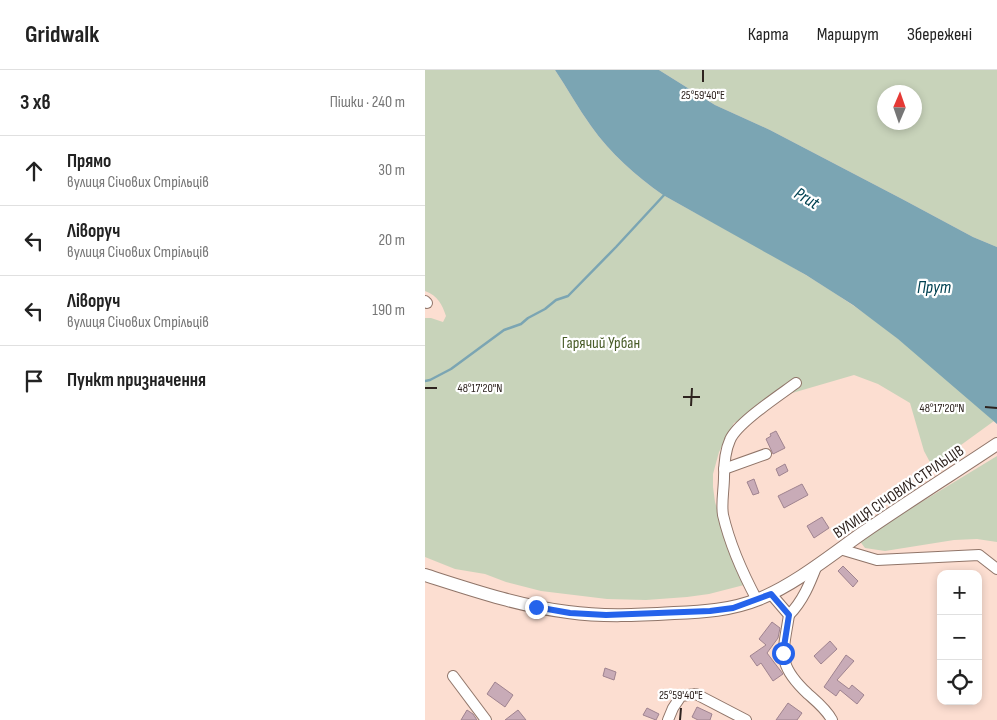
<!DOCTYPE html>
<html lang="uk">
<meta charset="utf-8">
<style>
:root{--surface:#fff;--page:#f6f6f6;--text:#222;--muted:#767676;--line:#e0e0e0}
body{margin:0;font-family:"Sofia Sans Condensed",sans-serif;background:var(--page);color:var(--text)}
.controls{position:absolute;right:15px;bottom:15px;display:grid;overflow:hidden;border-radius:10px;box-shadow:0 2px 8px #0003}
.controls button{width:45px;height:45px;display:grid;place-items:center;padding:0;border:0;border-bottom:1px solid var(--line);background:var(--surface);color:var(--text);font:25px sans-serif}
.compass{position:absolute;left:452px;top:15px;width:45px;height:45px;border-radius:50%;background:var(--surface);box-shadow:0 2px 8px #0003;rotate:2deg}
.stop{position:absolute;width:15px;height:15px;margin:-11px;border:4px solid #2563eb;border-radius:50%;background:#fff}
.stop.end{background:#2563eb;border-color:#fff;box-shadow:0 1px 5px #0008}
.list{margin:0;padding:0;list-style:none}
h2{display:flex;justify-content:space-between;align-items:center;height:65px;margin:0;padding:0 20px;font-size:21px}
h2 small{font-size:16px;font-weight:400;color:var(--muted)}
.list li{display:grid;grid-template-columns:32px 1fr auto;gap:15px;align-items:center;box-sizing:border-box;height:70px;padding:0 20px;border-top:1px solid var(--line)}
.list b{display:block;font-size:19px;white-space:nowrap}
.list p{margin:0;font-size:16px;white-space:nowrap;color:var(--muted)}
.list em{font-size:16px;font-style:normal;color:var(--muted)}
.icon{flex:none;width:28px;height:28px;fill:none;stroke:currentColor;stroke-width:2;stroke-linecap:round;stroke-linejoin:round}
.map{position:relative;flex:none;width:572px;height:650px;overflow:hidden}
header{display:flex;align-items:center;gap:30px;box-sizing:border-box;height:70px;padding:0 25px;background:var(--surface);border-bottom:1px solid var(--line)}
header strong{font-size:24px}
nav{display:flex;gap:28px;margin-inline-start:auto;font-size:18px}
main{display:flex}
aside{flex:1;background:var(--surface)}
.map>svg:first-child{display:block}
.green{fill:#c8d3ba;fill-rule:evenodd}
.water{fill:#7ba5b3}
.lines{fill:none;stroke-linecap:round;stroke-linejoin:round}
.stream{stroke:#7ba5b3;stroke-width:2.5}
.building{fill:#c8abb7;stroke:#9f838f}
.minor-casing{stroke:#907569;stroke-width:12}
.major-casing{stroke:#907569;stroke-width:14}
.minor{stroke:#fff;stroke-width:10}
.major{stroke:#fff;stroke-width:12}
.route{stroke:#2563eb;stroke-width:6}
.ticks{fill:none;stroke:#2e231f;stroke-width:2}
.labels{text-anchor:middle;stroke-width:4.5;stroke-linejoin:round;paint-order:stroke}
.park-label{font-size:16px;fill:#4a5d29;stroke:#fff}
.street-label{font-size:16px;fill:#2e231f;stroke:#fff}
.water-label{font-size:18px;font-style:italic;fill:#014252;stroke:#fff}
.ticks-label{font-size:12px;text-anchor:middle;fill:#2e231f;stroke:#fff;stroke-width:4.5;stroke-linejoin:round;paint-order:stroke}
</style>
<header>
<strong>Gridwalk</strong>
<nav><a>Карта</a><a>Маршрут</a><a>Збережені</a></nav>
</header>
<main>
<aside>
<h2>3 хв<small>Пішки · 240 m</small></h2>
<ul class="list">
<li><svg class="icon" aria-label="ahead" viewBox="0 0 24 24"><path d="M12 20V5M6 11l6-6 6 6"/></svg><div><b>Прямо</b><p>вулиця Січових Стрільців</p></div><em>30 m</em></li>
<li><svg class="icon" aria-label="left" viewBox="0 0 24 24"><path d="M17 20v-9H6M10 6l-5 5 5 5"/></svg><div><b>Ліворуч</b><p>вулиця Січових Стрільців</p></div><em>20 m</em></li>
<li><svg class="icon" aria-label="left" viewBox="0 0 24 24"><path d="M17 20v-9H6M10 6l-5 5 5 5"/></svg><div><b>Ліворуч</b><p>вулиця Січових Стрільців</p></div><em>190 m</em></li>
<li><svg class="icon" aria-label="arrive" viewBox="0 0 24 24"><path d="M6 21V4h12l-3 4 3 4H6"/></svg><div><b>Пункт призначення</b></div></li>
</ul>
</aside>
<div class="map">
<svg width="572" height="650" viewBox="0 0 572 650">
<rect width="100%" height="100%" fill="#fcded1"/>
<!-- green -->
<g class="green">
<path d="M0 0H130C142 18 153 38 166 56 185 83 211 106 238 125 302 161 368 194 429 236 479 270 524 312 569 351L507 396 499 381 485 333 453 314 429 305 357 326 348 336 309 353 294 382 288 404V417L290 432 309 492 319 515 284 524 262 527 221 530 182 529 116 521 81 512 60 504 30 499 0 487V248H6L18 252 21 246C17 234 13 226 0 221Z"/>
<path d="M234 0H572V177L548 167 479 130 345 60 290 35ZM460 22H490V52H460Z"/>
<polygon points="572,386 572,472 552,469 529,470 460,481 440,478 434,470"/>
</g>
<!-- water -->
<path class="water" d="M130 0H234L290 35 345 60 479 130 548 167 572 177V354L473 269 428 235 381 205 238 125C211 106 185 83 166 56 153 38 142 18 130 0Z"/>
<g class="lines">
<!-- stream -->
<polyline class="stream" points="0,311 5,310 26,299 79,260 96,254 103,248 120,239 131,230 143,226 191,177 240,124"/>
</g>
<!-- building -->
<g class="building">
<polygon points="351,361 360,378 348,384 341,369 346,366 345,364"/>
<polygon points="360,394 363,401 354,406 351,399"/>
<polygon points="329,409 334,423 328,425 322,412"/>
<polygon points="377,414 383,425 359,438 353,426"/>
<polygon points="397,447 404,458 389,468 382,456"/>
<polygon points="418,496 433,511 428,517 413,501"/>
<polygon points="347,552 355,558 353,568 342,583 358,604 348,611 336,593 332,596 325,586 341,575 334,569"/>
<polygon points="405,571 412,579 396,594 389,586"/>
<polygon points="421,585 429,591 412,610 424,619 427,615 439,625 432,634 415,620 411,626 399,617"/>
<polygon points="180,598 191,602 189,610 178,606"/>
<polygon points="70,612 88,625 80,637 62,624"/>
<polygon points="363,633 377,643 372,650 351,650"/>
<polygon points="272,637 287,644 285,650 273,650 267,647"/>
<polygon points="222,638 234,644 231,650 218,645"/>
<polygon points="42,640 48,644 52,650 36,650"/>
<polygon points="93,640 101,650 80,650"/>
</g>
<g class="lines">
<defs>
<g id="minor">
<polyline points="0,231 2,233"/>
<polyline points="299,399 341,384"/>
<polyline points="415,479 452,490 554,485 572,499"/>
<path d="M346 524 364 545C358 584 351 594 383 624 392 632 401 639 407 650"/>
<path d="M332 530C318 504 305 475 298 445 296 434 299 419 299 407 299 396 300 381 305 370 312 353 355 325 371 313"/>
<path d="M364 545C378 531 385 513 392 495"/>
<polyline points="28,606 61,650"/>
<polyline points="243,650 248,638 256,626 271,624 321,650"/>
</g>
<path id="major" d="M0 505C47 520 94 536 143 542 178 547 214 545 249 543 278 542 307 540 334 529 369 515 405 486 436 464 481 433 527 404 572 374"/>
</defs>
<!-- minor casing -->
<use href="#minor" class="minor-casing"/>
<!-- major casing -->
<use href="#major" class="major-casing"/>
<!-- minor -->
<use href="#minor" class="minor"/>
<!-- major -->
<use href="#major" class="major"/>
</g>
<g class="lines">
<!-- route -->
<polyline class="route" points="111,537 145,543 181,545 285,541 308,538 346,524 364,545 358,583"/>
</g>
<!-- ticks -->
<path class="ticks" d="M278 12V0M0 318H12M258 327H275M266 336 267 318M560 337 572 338M255 650 256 638"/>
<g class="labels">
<!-- park labels -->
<g class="park-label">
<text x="176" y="278">Гарячий Урбан</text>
</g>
<!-- street labels -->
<g class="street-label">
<text transform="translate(473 421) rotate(-34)" y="6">ВУЛИЦЯ СІЧОВИХ СТРІЛЬЦІВ</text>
</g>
<!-- water labels -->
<g class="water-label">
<text transform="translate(382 128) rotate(31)" y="6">Prut</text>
<text x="509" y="223">Прут</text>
</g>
</g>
<g class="ticks-label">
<text x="278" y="29">25°59'40"E</text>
<text x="55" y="322">48°17'20"N</text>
<text x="517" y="342">48°17'20"N</text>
<text x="256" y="629">25°59'40"E</text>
</g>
</svg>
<div class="controls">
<button>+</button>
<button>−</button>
<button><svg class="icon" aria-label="locate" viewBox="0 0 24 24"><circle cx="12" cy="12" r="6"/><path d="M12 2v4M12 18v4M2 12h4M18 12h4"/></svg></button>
</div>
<svg class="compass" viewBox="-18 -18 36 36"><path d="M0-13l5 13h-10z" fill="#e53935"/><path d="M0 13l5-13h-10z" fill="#767676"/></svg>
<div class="stop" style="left:358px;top:583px"></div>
<div class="stop end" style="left:111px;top:537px"></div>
</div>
</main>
